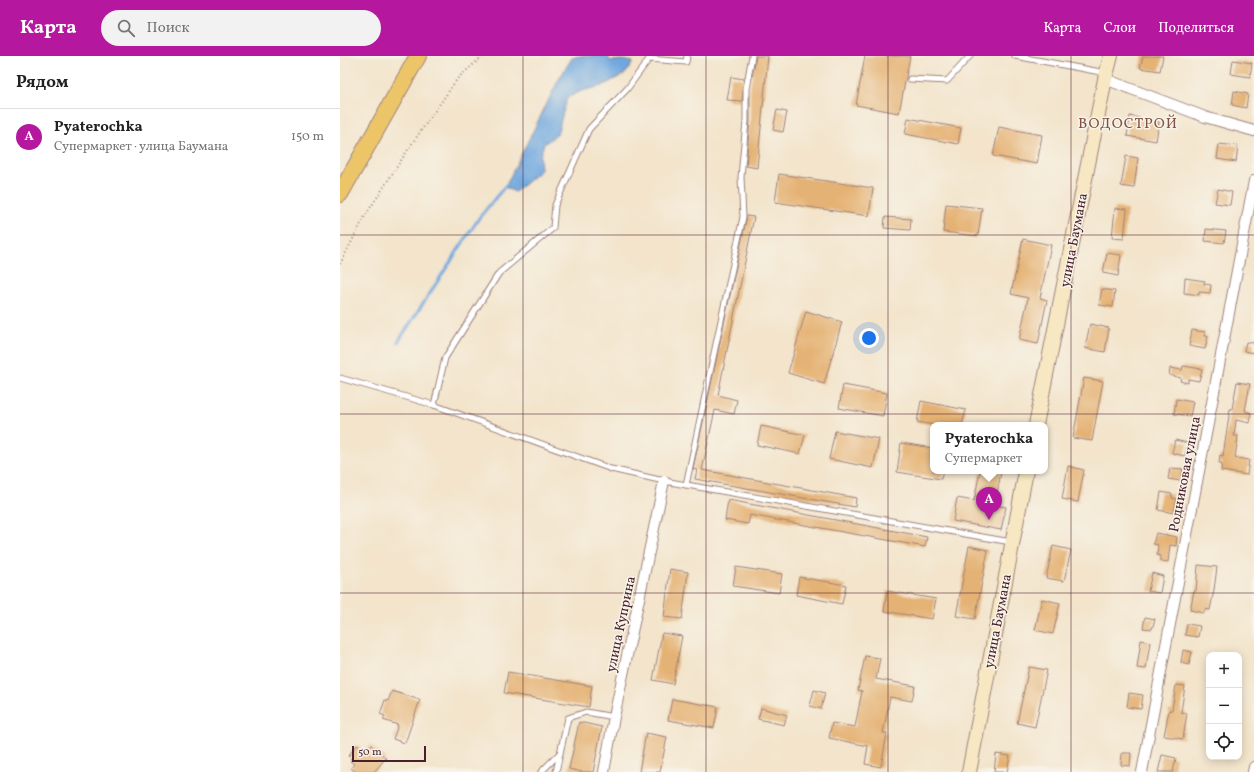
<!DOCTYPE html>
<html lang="ru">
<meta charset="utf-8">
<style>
:root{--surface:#fff;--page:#f2f2f2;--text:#222;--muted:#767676;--line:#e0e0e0;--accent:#b5179e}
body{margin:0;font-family:Vollkorn,serif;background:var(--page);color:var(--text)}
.controls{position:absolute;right:12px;bottom:12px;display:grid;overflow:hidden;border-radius:8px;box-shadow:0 2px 10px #0003}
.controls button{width:36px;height:36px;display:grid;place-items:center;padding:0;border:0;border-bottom:1px solid var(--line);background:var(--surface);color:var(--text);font:20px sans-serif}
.scale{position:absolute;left:12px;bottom:10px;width:74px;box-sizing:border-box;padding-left:4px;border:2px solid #4a1f2b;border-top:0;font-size:11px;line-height:14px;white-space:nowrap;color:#4a1f2b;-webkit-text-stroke:3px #f7f3e8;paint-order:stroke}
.you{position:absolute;left:529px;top:282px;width:14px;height:14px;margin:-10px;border:3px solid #fff;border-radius:50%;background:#1a73e8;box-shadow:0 0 0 6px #1a73e833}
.badge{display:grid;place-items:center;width:26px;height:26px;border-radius:50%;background:var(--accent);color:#fff;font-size:13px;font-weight:700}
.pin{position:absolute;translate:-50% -33px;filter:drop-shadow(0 1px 2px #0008)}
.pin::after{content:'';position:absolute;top:21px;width:14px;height:12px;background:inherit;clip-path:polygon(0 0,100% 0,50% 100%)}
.popup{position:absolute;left:590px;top:366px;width:118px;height:52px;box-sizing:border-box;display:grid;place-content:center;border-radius:8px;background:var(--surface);filter:drop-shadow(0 1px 3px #0005);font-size:13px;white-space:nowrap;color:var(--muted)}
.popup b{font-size:15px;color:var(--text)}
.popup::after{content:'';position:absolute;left:50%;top:100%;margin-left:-8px;border:8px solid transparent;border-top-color:var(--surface)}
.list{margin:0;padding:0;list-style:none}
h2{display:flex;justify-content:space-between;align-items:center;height:52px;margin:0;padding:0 16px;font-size:17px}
h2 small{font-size:13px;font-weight:400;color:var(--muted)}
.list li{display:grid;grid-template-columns:26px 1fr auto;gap:12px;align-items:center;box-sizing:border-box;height:56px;padding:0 16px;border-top:1px solid var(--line)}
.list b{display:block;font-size:15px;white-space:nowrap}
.list p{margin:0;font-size:13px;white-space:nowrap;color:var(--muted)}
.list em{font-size:13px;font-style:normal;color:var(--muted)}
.icon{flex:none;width:22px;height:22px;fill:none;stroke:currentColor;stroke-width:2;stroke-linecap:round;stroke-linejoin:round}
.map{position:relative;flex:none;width:914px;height:716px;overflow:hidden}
header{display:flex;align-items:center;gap:24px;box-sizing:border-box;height:56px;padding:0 20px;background:var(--accent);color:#fff}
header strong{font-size:19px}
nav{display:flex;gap:22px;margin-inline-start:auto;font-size:14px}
.search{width:280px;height:36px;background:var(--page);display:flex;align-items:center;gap:10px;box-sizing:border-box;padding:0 14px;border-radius:22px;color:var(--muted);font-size:15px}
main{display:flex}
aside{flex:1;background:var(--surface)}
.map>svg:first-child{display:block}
.water{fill:#70a7de;stroke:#5d6384}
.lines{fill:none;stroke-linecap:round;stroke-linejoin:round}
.stream{stroke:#70a7de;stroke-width:3}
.building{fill:#e5b275}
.lane-casing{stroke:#9e827b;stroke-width:7}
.street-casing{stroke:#9e827b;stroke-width:12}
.secondary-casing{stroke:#9e827b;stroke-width:16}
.primary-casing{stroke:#9e827b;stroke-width:18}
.path{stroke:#9e827b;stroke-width:2;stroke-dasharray:1 3;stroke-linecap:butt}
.lane{stroke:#fff;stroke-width:5}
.street{stroke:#fff;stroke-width:10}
.secondary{stroke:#f7e8c3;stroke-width:14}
.primary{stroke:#ecc569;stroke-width:16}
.grid{fill:none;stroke:#4a1f2b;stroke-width:1;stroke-opacity:0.55}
.labels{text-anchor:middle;stroke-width:3;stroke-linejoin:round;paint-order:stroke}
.street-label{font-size:14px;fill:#4a1f2b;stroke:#f7f3e8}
.neighbourhood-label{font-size:15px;letter-spacing:1px;fill:#805245;stroke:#f7f3e8}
</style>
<header>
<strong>Карта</strong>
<div class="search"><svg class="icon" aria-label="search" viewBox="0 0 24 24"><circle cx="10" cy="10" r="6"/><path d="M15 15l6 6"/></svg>Поиск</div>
<nav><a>Карта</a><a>Слои</a><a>Поделиться</a></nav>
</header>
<main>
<aside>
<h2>Рядом<small></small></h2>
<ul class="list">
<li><span class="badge">A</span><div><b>Pyaterochka</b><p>Супермаркет · улица Баумана</p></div><em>150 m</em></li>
</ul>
</aside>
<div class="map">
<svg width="914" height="716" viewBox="0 0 914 716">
<rect width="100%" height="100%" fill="#f7f3e8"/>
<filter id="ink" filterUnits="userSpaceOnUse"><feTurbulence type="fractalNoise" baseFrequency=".025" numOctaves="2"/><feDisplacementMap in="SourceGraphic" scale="8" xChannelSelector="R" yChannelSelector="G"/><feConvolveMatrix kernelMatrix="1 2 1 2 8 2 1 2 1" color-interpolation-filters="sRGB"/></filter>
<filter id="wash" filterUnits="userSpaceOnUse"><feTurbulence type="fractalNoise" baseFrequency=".012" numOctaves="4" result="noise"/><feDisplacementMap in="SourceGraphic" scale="16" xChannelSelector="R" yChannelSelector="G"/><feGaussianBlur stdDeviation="0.9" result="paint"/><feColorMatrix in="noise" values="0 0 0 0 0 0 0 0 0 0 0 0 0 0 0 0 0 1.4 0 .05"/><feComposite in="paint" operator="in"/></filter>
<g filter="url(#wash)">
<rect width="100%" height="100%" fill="#f3e4cb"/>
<!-- water -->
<polygon class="water" points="239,0 268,0 270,5 282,4 293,6 286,17 262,30 241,35 227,42 217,78 204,88 200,100 201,114 175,136 165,131 219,23 232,2"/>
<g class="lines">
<!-- stream -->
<polyline class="stream" points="58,286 139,162 166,129"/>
</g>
<g id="blocks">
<!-- building -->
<g class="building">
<polygon points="416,0 428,0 417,112 406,110 410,65 410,33"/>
<polygon points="525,0 570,0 559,57 516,49"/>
<polygon points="803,0 823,0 820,15 800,12"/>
<polygon points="893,4 912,7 910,21 891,18"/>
<polygon points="391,21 404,23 402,45 387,44"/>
<polygon points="894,35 908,38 906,52 892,49"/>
<polygon points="437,54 447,56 443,76 433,74"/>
<polygon points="790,60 819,66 816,85 787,80"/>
<polygon points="568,62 621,72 618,88 565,78"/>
<polygon points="659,71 702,79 697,108 653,100"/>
<polygon points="879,88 898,90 896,106 877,103"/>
<polygon points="786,100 798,102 794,132 781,130"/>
<polygon points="439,118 533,132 529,160 435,146"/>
<polygon points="878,133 892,136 890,149 875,147"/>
<polygon points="606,148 642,152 638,180 603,176"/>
<polygon points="775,152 787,153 784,183 772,182"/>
<polygon points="407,160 414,161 378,339 397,344 394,358 375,354 362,414 516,442 515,451 355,423 357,414 353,413"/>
<polygon points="545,161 571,163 570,174 544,172"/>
<polygon points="866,173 886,175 884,187 865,185"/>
<polygon points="683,183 711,189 700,242 707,244 698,288 679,284 688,242 671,238"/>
<polygon points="767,197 781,199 778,220 763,217"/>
<polygon points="845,222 865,225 864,228 871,229 870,237 859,236 859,239 844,237"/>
<polygon points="762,233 775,235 773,251 759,249"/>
<polygon points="466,255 502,266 484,328 448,317"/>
<polygon points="750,268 769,272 765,296 745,292"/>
<polygon points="852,274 865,276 865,280 868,280 865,293 849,290"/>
<polygon points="906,286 914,287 914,297 904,295"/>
<polygon points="843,310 862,313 859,325 848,323 848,327 840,325 841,322 829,319 830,312 842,314"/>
<polygon points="744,322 763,325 752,385 733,382"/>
<polygon points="897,326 910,328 905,355 911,357 910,367 896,364 894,380 898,380 895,402 909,404 907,419 881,415 882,407 879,407 880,399 883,400 890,353 892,353"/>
<polygon points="503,329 547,337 543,360 499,352"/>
<polygon points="836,343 853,346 850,360 834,358"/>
<polygon points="581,345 626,354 622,369 594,369 577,366"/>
<polygon points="421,370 465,379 460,398 417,389"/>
<polygon points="495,375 539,383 533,412 489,403"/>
<polygon points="835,384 848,387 845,400 832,397"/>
<polygon points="561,387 593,392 593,415 603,415 601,423 557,416"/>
<polygon points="728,410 744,414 738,446 722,443"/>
<polygon points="830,412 843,413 841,425 828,423"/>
<polygon points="640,415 661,416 655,449 666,451 661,474 613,465 617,442 634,445"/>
<polygon points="821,436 832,438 832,442 837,443 834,457 818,454"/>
<polygon points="388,444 587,481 585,491 410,459 408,468 385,464"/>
<polygon points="816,477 837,481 836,490 830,489 828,506 820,505 820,500 817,499 818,489 813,488"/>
<polygon points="629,490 648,494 635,563 616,560"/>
<polygon points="713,490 731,494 724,525 706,522"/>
<polygon points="858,509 877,511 874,534 870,554 865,553 864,557 850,554 854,535 856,535"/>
<polygon points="396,511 442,518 439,537 393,530"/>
<polygon points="330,513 348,516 342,563 324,561"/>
<polygon points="812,517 823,520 820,537 808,535"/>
<polygon points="459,521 506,529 502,548 456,539"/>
<polygon points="547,535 596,543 592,563 544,555"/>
<polygon points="702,543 720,547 713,578 695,574"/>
<polygon points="805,561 815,563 812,573 803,572"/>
<polygon points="847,568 860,570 858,581 845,579"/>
<polygon points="322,577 342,580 333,628 313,624"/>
<polygon points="801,584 810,586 806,613 797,612"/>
<polygon points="843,594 852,596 849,609 841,607"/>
<polygon points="525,600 540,602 536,623 575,630 572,645 550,641 543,677 547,677 541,711 525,708 528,690 489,682 492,667 515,671 522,635 518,634"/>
<polygon points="689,611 707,614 695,671 677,667"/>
<polygon points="168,616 252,630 249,651 164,637"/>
<polygon points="836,629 845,630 841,656 847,657 843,683 824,680 829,654 832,654"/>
<polygon points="474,634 485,637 481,653 470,650"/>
<polygon points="52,635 80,644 65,687 53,683 58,669 43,664 45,660 40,658 45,644 48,645"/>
<polygon points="789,637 803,639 801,653 787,651"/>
<polygon points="332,643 378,651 374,672 328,664"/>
<polygon points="421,652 447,659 444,669 418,663"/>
<polygon points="239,666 262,671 253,716 242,716 229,713"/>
<polygon points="306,677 327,681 320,716 299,716"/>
<polygon points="17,689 25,696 31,689 46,702 34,716 16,716 11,712 14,708 10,705 12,704 8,700"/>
<polygon points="782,697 791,697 790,710 781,709"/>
<polygon points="656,698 670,700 667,716 654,716"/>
<polygon points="822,699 836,702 833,716 818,716"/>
</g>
</g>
</g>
<g filter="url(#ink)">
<use href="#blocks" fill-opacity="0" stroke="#9e827b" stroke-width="1"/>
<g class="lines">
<defs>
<g id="lane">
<polyline points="675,0 766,17"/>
<polyline points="570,23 607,25 630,0"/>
<polyline points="0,322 94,349 271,413 324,425 671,486"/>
<polyline points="94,349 105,302 159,217 213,172 215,149 249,73 287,33 309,3 346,6 347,0"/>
<polyline points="346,429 403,161 401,121 406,65 406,33 412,0"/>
<polyline points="220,697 228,662 246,656 274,661"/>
<polyline points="201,716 220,697 216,716"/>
</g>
<g id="street">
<polyline points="765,23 865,61 914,75"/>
<polyline points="264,716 274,661 324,425"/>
<polyline points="802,716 914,125"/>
<polyline points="913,716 914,711"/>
</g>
<g id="secondary">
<polyline points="696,369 765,23 771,0"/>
<polyline points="629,716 686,415"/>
</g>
<polyline id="primary" points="0,138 78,0"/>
</defs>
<!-- lane casing -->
<use href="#lane" class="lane-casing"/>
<!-- street casing -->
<use href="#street" class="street-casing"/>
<!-- secondary casing -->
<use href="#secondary" class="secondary-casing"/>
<!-- primary casing -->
<use href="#primary" class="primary-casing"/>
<!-- path -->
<polyline class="path" points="0,208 25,160 71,89 118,22 143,0"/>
<!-- lane -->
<use href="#lane" class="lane"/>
<!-- street -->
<use href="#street" class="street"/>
<!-- secondary -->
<use href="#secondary" class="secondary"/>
<!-- primary -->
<use href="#primary" class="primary"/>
</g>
</g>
<!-- grid -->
<path class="grid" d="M183 0V716M366 0V716M548 0V716M731 0V716M0 179H914M0 358H914M0 537H914"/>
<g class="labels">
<!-- street labels -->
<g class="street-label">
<text transform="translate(733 184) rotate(-79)" y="5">улица Баумана</text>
<text transform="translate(844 418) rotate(-79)" y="5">Родниковая улица</text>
<text transform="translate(657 565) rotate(-79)" y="5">улица Баумана</text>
<text transform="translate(280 568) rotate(-78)" y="5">улица Куприна</text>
</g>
<!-- neighbourhood labels -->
<g class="neighbourhood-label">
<text x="788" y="72">ВОДОСТРОЙ</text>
</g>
</g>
</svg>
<div class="controls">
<button>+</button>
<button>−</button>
<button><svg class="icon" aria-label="locate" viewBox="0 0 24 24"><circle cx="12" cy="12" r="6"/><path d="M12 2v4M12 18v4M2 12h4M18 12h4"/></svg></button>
</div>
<div class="scale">50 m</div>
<div class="you"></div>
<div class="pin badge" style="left:649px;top:464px">A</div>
<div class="popup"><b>Pyaterochka</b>Супермаркет</div>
</div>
</main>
